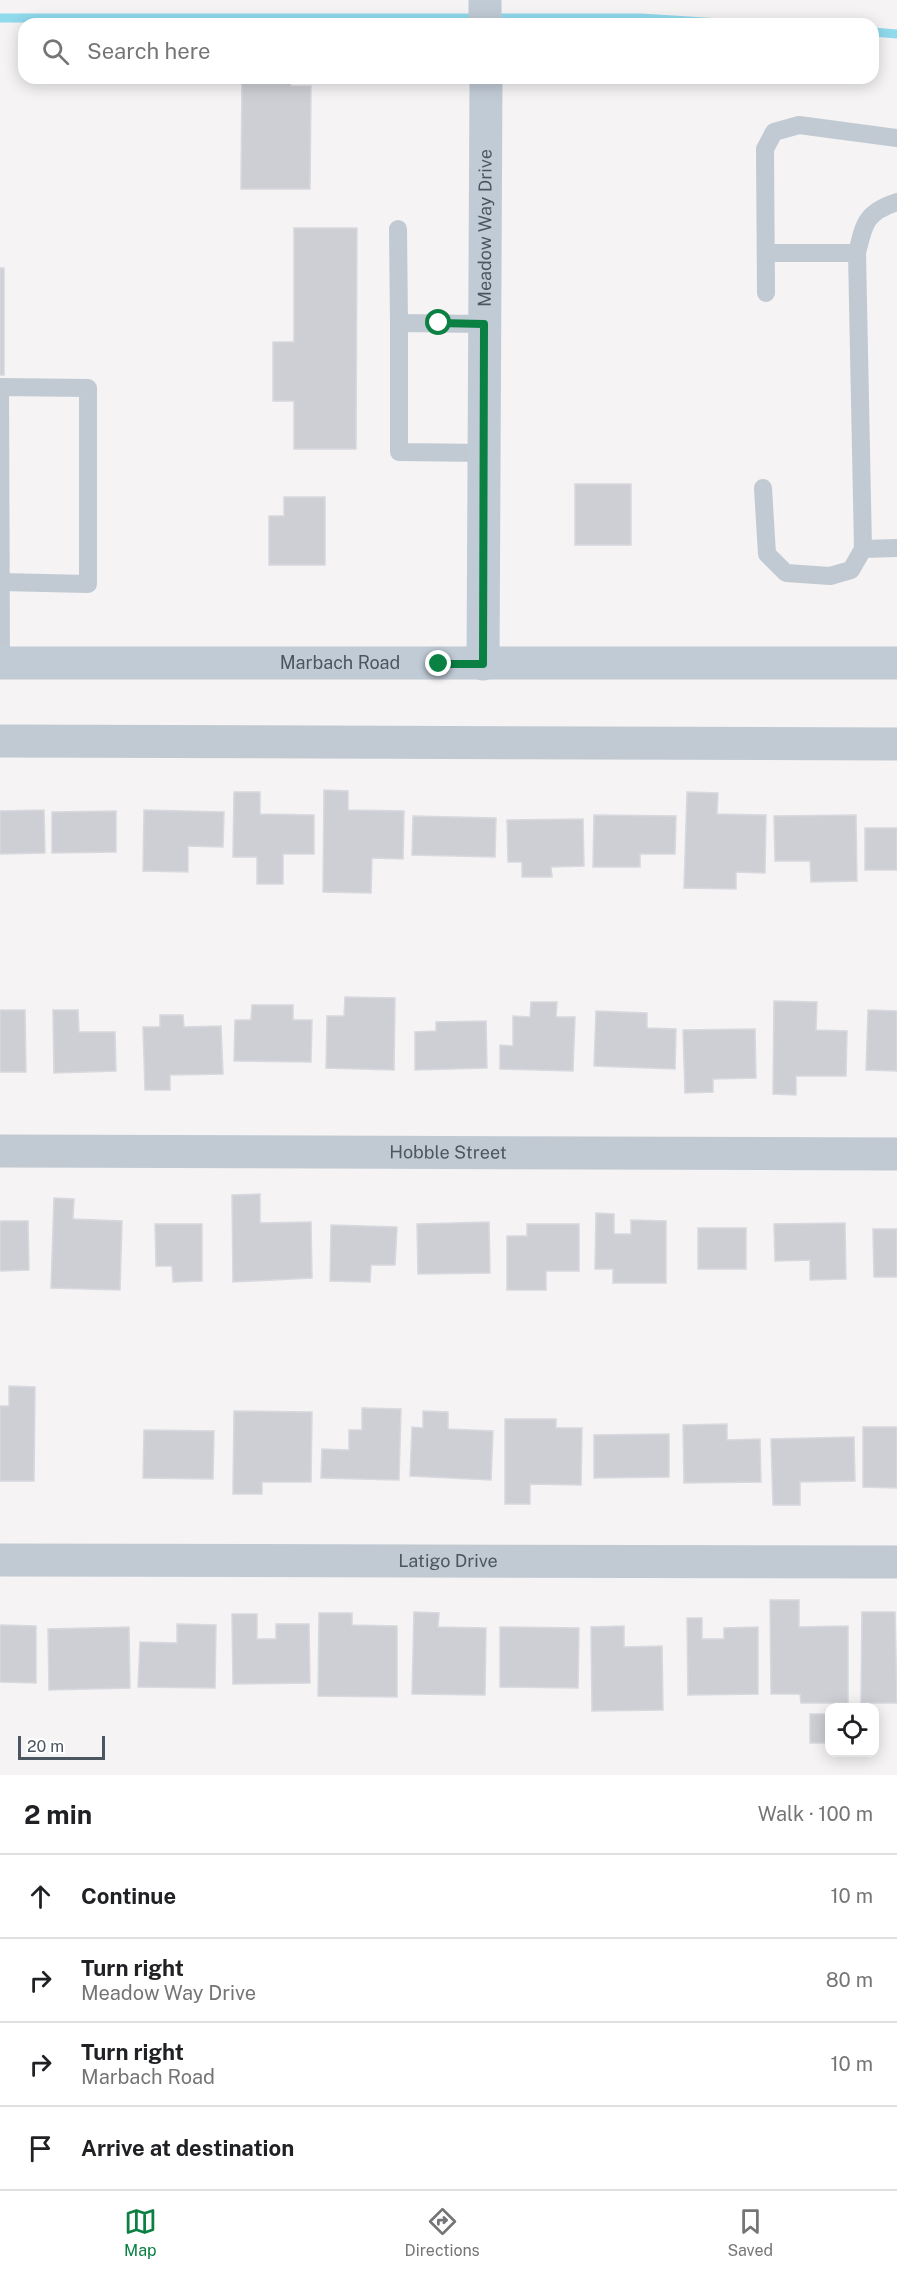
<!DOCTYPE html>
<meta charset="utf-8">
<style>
:root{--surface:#fff;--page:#f2f2f2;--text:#202124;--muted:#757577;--line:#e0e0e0;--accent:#0b8043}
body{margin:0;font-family:"Public Sans",sans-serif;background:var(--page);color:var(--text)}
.controls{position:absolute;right:18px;bottom:18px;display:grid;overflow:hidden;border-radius:12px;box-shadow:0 3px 15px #0003}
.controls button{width:54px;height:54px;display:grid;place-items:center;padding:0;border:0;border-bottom:2px solid var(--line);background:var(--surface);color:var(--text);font:30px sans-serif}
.scale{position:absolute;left:18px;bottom:15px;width:87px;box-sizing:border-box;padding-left:6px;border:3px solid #4a5661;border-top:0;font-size:16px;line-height:21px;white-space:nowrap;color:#4a5661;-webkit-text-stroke:4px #fff;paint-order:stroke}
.stop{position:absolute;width:18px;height:18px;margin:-14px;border:4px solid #0b8043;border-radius:50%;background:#fff}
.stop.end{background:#0b8043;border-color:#fff;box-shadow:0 2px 6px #0008}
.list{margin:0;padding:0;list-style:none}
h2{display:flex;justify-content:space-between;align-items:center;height:78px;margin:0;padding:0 24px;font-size:26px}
h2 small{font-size:20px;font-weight:400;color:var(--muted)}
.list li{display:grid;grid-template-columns:39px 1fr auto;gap:18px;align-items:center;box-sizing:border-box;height:84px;padding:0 24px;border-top:2px solid var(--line)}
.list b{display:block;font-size:22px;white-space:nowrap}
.list p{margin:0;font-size:20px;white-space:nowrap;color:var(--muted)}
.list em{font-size:20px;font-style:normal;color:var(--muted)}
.icon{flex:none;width:33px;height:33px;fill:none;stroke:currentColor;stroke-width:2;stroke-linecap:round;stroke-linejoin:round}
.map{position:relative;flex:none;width:897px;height:1775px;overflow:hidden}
.search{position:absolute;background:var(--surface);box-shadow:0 3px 15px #0003;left:18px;right:18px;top:18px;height:66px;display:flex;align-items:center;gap:15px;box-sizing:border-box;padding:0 21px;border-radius:18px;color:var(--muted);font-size:22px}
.sheet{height:414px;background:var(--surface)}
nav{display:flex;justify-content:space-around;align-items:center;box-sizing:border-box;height:84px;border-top:2px solid var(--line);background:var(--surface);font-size:16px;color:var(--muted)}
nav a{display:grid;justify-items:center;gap:3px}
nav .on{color:var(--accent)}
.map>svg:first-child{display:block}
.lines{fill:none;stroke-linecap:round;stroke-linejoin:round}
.stream{stroke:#90daee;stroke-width:9}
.building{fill:#cdcfd5;stroke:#d7d9de;stroke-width:1.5}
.lane{stroke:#c1cad2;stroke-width:18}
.street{stroke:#c1cad2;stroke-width:33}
.secondary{stroke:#c1cbd6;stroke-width:33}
.route{stroke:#0b8043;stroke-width:8}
.labels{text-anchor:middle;stroke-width:5;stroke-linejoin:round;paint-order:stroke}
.street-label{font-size:18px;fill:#4a5661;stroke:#fff}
</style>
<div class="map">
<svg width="897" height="1775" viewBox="0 0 897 1775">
<rect width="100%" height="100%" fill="#f5f3f3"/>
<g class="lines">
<!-- stream -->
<g class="stream">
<polyline points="0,18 641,18 736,24"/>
<polyline points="873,32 897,34"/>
</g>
</g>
<!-- building -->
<g class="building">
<polygon points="242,78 291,78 291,86 311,86 310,189 241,189"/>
<polygon points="294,228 357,228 356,449 294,449 294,401 273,401 273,342 294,342"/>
<rect x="0" y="268" width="4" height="107"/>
<rect x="575" y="484" width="56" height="61"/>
<polygon points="284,497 325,497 325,565 269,565 269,516 284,516"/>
<polygon points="324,790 348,791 348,810 404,811 403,859 372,858 371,893 323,892"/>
<polygon points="234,792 260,792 260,814 314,815 314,854 283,854 283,884 257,884 257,857 233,857"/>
<polygon points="687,792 718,793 717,814 766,815 765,873 736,872 736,889 684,888"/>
<polygon points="44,810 45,853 0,854 0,811"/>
<polygon points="144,810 224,812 223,847 188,846 188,872 143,871"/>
<polygon points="116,811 116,852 52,853 52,812"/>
<polygon points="594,815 676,816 675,854 640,854 640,867 593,867"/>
<polygon points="856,815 857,881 811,882 810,861 775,861 774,816"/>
<polygon points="413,816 496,818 495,857 412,855"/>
<polygon points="583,819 584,866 551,867 552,877 522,877 522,862 508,862 507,820"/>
<rect x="865" y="828" width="32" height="42"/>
<polygon points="345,997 395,998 394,1070 326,1068 327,1016 344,1016"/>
<polygon points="774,1001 817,1002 816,1030 847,1031 846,1076 796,1076 796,1095 773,1094"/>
<polygon points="531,1002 557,1002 556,1017 575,1017 573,1071 500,1069 500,1045 513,1046 513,1016 530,1017"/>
<polygon points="252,1005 293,1005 293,1020 312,1020 311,1062 234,1061 235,1020 251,1020"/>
<polygon points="0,1010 25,1010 26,1072 0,1072"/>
<polygon points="53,1010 78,1010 79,1032 115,1032 116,1071 54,1073"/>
<polygon points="868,1010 897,1011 897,1071 866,1070"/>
<polygon points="596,1011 647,1013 647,1028 676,1029 675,1069 594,1066"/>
<polygon points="160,1015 183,1015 184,1027 221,1026 223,1074 170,1075 170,1090 145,1090 143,1027 160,1027"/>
<polygon points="486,1021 487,1068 415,1070 415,1032 436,1031 436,1022"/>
<polygon points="755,1029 756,1078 713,1079 713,1092 685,1093 683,1030"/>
<polygon points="260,1194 260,1223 311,1222 312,1278 233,1282 232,1195"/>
<polygon points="54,1198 74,1199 73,1219 122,1221 120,1290 51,1288"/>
<polygon points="596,1213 614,1214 614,1234 631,1234 631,1220 666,1221 666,1283 613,1283 613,1269 595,1269"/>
<polygon points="0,1221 28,1221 29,1270 0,1271"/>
<polygon points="489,1222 490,1273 418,1274 417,1224"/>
<polygon points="845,1223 846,1279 810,1280 810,1260 775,1261 774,1224"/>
<polygon points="155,1224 202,1224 202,1281 173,1282 172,1266 156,1266"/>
<polygon points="527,1224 579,1224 579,1271 546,1271 546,1290 507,1290 507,1236 527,1236"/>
<polygon points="331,1225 397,1227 395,1265 371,1265 370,1282 330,1281"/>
<rect x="698" y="1228" width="48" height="41"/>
<polygon points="873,1229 897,1229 897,1277 874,1277"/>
<polygon points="9,1386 35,1387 34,1481 0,1481 0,1406 9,1406"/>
<polygon points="362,1408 401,1409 399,1480 321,1478 322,1449 349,1450 349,1430 362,1430"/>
<polygon points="234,1411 312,1412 311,1482 262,1482 262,1494 233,1494"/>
<polygon points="423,1411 448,1412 448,1429 493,1431 491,1480 410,1476 412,1427 423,1428"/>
<polygon points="505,1419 556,1419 556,1428 582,1428 581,1485 530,1484 530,1504 505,1504"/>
<polygon points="727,1424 727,1440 760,1439 761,1482 684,1483 683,1425"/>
<polygon points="863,1427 897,1427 897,1488 863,1487"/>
<polygon points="144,1430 214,1431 213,1479 143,1478"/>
<polygon points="669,1434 669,1477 594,1478 594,1435"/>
<polygon points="854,1437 855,1481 800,1482 800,1505 773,1505 771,1439"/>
<polygon points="770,1600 799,1600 799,1627 848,1626 848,1703 801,1703 800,1694 771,1694"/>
<polygon points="414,1612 439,1613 438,1627 486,1628 485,1695 412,1694"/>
<polygon points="862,1612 895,1612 897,1703 861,1703"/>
<polygon points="319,1613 352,1613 352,1625 397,1626 397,1697 318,1696"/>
<polygon points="232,1614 257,1614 257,1639 276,1639 276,1624 309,1624 310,1683 233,1684"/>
<polygon points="687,1618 702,1618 702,1639 724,1639 724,1628 758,1627 758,1694 688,1695"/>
<polygon points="177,1624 216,1625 215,1688 138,1687 140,1642 177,1643"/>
<polygon points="0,1625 36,1626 36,1683 0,1682"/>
<polygon points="624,1626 624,1647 662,1646 663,1710 592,1711 591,1627"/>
<polygon points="129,1627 130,1688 49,1690 48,1629"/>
<polygon points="500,1627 579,1628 578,1688 500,1687"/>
<rect x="810" y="1714" width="20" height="29"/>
</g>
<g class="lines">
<!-- lane -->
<g class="lane">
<polyline points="398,229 399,323"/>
<polyline points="766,253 857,253"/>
<polyline points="766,293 765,149 774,132 799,125 897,138"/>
<polyline points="484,453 399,452 399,323 484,324"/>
<path d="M763 488 767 554 786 573 830 576 851 570 863 549 857 253C864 223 866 212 897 202"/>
<polyline points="863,549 897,548"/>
<polyline points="1,582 88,584 88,388 0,387 1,663"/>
</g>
<!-- street -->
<g class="street">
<polyline points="0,741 897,744"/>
<path id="s1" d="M0 1151 897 1154"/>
<path id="s2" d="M0 1560 897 1562"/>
</g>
<!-- secondary -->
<g class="secondary">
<polyline points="485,0 485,24"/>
<path id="s3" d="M0 663H897"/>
<path id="s4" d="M483 664 486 78"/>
</g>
</g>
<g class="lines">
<!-- route -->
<polyline class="route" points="439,323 484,324 483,664 439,664"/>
</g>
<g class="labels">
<!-- street labels -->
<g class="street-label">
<text dy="6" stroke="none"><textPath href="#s4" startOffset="436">Meadow Way Drive</textPath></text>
<text dy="6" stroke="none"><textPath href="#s3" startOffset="340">Marbach Road</textPath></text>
<text dy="6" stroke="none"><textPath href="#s1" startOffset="448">Hobble Street</textPath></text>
<text dy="6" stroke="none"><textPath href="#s2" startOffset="448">Latigo Drive</textPath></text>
</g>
</g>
</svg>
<div class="controls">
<button><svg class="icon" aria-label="locate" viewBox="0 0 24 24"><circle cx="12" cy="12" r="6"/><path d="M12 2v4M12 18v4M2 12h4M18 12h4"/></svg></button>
</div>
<div class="scale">20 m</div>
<div class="stop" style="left:439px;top:323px"></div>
<div class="stop end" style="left:439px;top:664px"></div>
<div class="search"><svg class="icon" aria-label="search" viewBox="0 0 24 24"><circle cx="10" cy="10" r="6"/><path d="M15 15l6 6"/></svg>Search here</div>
</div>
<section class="sheet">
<h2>2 min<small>Walk · 100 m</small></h2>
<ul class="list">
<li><svg class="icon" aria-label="ahead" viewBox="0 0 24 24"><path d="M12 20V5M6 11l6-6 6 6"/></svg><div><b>Continue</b></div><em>10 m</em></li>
<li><svg class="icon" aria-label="right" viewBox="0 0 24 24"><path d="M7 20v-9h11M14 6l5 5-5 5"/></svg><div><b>Turn right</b><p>Meadow Way Drive</p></div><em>80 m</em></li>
<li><svg class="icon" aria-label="right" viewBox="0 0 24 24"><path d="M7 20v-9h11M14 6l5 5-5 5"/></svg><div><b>Turn right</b><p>Marbach Road</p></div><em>10 m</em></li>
<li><svg class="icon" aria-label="arrive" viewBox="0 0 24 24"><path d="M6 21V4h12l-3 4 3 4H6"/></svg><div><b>Arrive at destination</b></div></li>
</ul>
</section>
<nav>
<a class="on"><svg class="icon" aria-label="map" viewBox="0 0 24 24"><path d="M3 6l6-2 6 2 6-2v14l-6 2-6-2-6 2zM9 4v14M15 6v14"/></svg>Map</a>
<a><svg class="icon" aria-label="directions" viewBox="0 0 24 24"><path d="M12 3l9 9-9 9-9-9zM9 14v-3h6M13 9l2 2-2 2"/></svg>Directions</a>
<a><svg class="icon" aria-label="saved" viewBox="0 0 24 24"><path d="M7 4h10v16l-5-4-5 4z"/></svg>Saved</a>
</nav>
